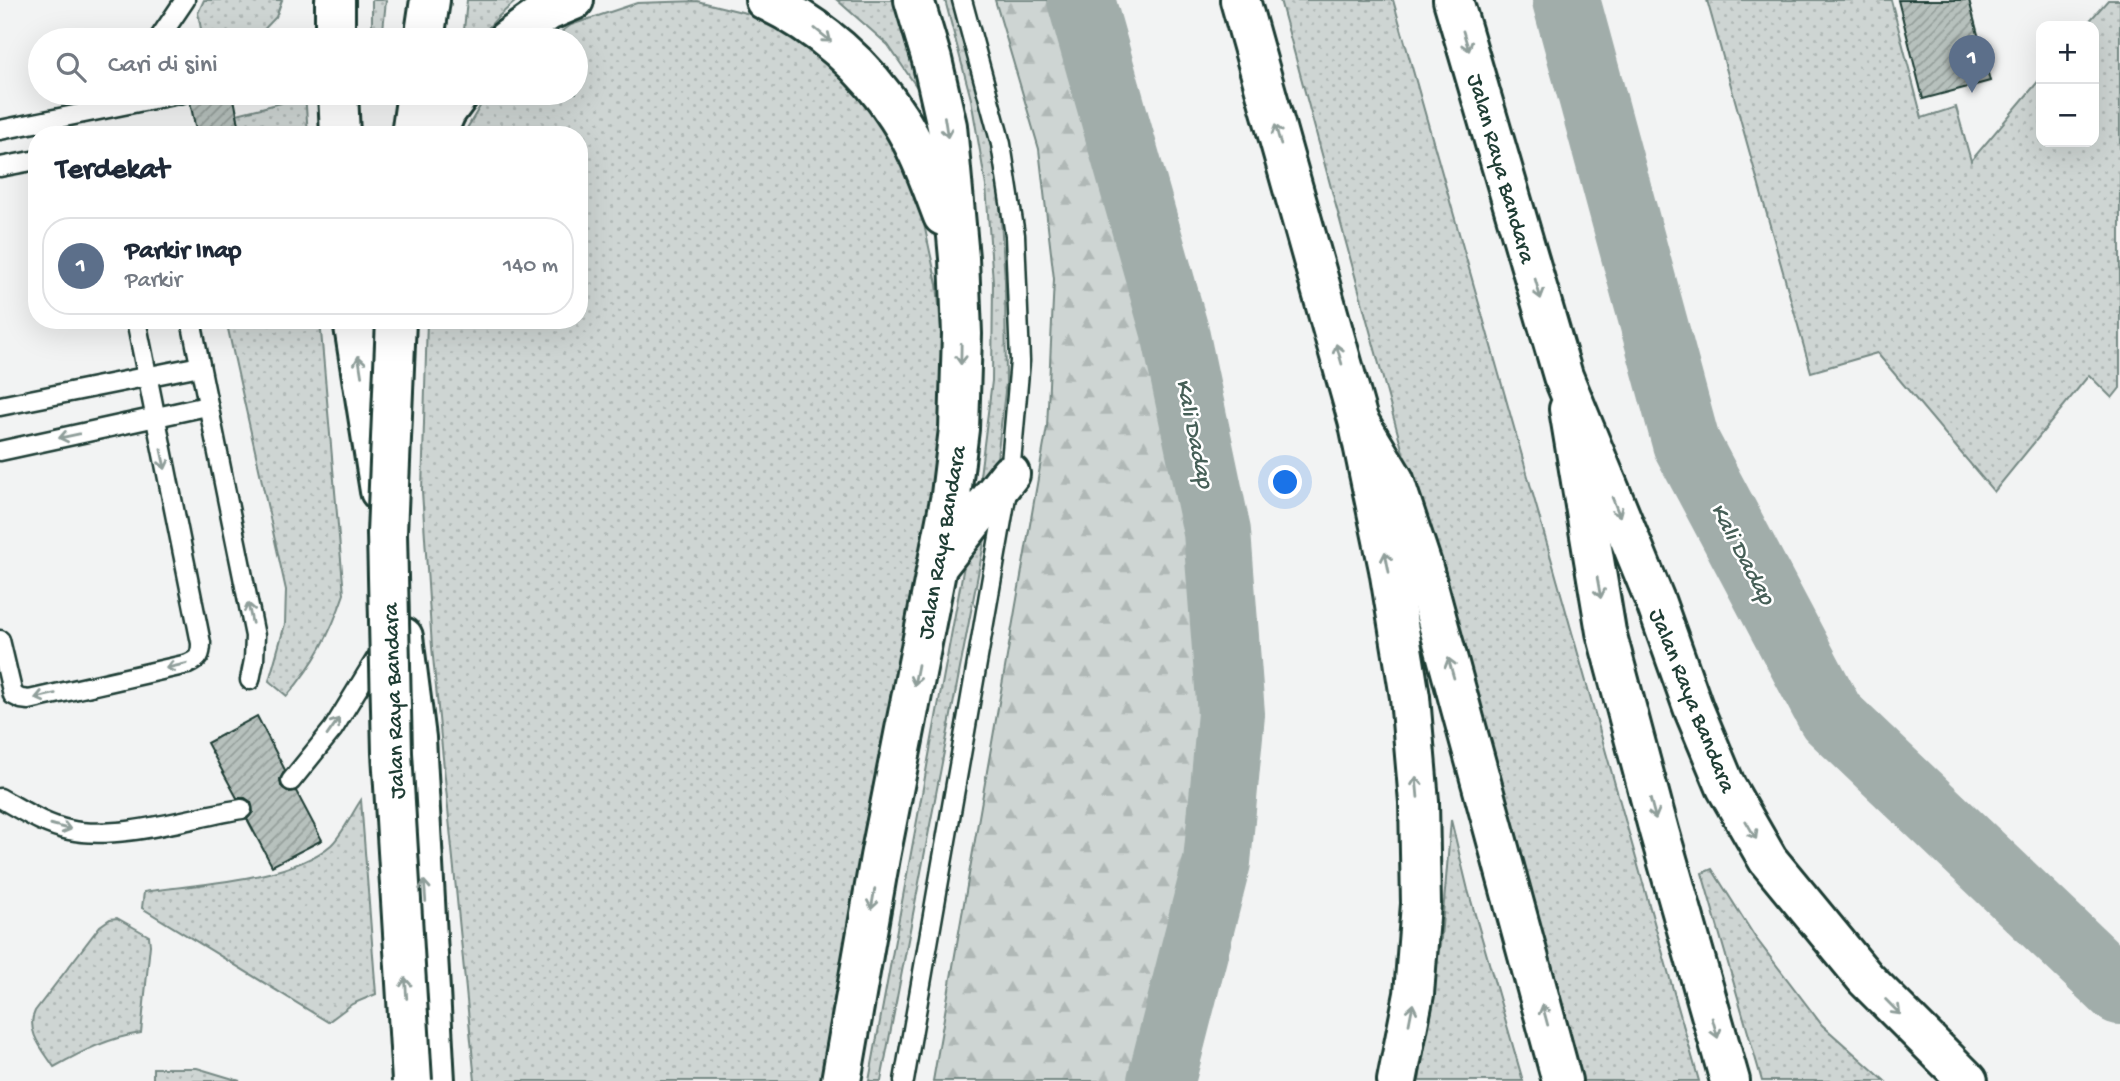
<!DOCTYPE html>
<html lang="id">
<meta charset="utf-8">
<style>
:root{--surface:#fff;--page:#f6f6f7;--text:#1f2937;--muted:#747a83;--line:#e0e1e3;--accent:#1f6fb2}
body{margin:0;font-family:"Gochi Hand",sans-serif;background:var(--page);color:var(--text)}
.controls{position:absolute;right:21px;top:21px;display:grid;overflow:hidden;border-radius:14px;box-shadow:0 7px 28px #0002}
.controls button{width:63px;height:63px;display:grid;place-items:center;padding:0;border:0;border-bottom:2px solid var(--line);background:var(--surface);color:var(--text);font:35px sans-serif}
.you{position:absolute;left:1286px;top:483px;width:24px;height:24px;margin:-18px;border:5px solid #fff;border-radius:50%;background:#1a73e8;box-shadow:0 0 0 10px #1a73e833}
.badge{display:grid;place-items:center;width:46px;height:46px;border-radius:50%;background:var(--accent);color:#fff;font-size:23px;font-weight:700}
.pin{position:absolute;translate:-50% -58px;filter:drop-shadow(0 2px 4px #0008)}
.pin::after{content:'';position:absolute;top:37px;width:24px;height:21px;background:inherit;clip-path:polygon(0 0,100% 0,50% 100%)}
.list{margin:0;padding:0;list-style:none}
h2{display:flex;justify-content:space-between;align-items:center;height:91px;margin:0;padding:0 28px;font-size:30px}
h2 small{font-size:23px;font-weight:400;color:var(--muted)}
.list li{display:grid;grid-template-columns:46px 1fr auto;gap:21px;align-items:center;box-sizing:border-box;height:98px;margin:0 14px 14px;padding:0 14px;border:2px solid var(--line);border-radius:28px}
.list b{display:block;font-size:26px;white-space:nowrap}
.list p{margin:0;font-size:23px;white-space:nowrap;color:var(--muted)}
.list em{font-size:23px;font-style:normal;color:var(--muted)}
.icon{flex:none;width:38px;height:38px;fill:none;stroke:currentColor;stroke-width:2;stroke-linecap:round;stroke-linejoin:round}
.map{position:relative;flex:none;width:2120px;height:1081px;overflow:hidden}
.search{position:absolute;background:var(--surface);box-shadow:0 7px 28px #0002;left:28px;top:28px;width:560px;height:77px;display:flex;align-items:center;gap:18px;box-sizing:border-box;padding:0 24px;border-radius:38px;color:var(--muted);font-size:26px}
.panel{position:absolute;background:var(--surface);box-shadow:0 7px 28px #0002;left:28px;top:126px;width:560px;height:203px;border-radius:28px}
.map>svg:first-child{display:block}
.grass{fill:url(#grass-dots);stroke:#768984;stroke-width:2}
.forest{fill:url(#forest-firs);stroke:#768984;stroke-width:2}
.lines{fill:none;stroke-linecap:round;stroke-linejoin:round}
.river{stroke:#a1adaa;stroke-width:68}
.building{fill:url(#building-hatch);stroke:#1f3d34;stroke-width:2}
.service-casing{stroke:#1f3d34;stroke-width:23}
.tertiary-casing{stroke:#1f3d34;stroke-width:44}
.primary-casing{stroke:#1f3d34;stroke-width:44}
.service{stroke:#fff;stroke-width:18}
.tertiary{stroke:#fff;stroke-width:38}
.primary{stroke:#fff;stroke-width:38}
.tertiary-bridge-casing{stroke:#1f3d34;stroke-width:44;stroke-linecap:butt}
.tertiary-bridge{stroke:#fff;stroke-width:38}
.oneway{stroke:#8f9e9a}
.labels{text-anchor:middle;stroke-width:5;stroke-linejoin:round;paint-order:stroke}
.street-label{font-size:23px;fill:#1f3d34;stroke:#fff}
.water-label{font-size:24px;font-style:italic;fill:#465f57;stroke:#fff}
</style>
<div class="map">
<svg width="2120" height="1081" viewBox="0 0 2120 1081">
<defs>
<pattern id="grass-dots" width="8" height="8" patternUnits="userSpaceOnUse" patternTransform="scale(1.75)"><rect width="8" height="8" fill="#ced5d3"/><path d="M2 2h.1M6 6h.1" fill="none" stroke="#b0b8b6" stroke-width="1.8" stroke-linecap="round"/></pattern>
<pattern id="forest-firs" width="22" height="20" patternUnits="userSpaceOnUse" patternTransform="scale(1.75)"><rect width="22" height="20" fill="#ced5d3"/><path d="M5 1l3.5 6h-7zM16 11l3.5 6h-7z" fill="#b0b8b6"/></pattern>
<pattern id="building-hatch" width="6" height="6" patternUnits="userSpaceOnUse" patternTransform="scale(1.75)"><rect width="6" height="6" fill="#b7c1bd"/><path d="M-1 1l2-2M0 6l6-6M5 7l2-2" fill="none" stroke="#949e9a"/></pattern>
</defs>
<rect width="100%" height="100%" fill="#f2f3f3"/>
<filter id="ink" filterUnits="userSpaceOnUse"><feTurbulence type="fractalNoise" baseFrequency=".0143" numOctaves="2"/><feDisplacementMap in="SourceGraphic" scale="14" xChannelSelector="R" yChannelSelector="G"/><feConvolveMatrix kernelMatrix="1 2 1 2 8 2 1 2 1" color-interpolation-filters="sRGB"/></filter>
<g filter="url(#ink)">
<!-- grass -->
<g class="grass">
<polygon points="204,0 282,0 276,17 254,40 203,40 198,13"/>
<polygon points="372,0 386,0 382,40 372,40"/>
<polygon points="467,0 517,0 499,16 477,40 463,40"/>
<polygon points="837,0 900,0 931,108 888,45"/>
<polygon points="945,0 957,0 981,95 999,188 1005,281 1006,383 994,484 980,476 992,381 993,282 986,186 971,99"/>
<polygon points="1280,0 1393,0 1699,1081 1574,1081"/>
<polygon points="1707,0 1891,0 1922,118 1956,107 1971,161 2041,78 2041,142 2094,142 2094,26 2085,26 2108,0 2120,0 2120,388 2112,398 2089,375 1994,492 1877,353 1811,372"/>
<polygon points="697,1 762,17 829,62 875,107 919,201 937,284 942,339 942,427 928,526 827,1081 475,1081 432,647 422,491 427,320 579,320 579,135 463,135 488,93 576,93 576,40 550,40 571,25 637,3"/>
<polygon points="292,93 305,93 308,135 218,135 240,130 237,114 281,103"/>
<path d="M226 320H320L344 594C330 635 315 663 287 696L269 681 285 624 286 590Z"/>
<polygon points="985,538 881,1081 869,1081 965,560"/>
<path d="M361 800 376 994 352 1004 328 1022 142 908 144 892C197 884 291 880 331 845 343 834 352 813 361 800Z"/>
<polygon points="1451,820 1468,890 1523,1081 1419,1081 1441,938"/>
<polygon points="1712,869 1755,937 1822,1025 1885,1081 1762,1081 1702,873"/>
<path d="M117 918 149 936 150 945 141 1033C108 1038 83 1051 54 1067 43 1050 25 1031 35 1011L100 926 110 919Z"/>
<polygon points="153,1068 197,1068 240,1081 153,1081"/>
</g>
<!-- forest -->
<polygon class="forest" points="995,0 1072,0 1167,335 1208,530 1221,713 1205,859 1147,1081 933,1081 1047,427 1054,279 1039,149"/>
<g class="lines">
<!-- river -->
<g class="river">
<polyline points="1081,0 1175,332 1217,532 1231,714 1217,862 1161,1081"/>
<polyline points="1566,0 1686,443 1831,716 2120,991"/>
</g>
</g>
<!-- building -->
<g class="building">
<polygon points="1898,0 1969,0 1990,81 1923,99"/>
<polygon points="194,93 233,93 240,130 218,135 197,135 190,102"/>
<polygon points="257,716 285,770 280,779 281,786 289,792 296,791 322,840 272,866 247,819 253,812 251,802 245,798 237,798 207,743"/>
</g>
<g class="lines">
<defs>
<g id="service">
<polyline points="158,40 185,0"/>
<polyline points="0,130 183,93"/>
<polyline points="0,167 37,160"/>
<polyline points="191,320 255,636 254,660 250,680"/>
<polyline points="0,406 200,366"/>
<polyline points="0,451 207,406"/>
<path d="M0 640 13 695 21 699 29 700 188 664C199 659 201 655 201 643L136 320"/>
<polyline points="291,781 333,729 382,649"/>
<path d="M0 798C22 810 44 825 69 830 119 841 191 817 242 809"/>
<polyline points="904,1081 1010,474 1020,361 1015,235 1001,144 962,0"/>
</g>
<g id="tertiary">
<path d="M765 0C819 26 866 66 898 117 918 147 930 182 943 216"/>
<polyline points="335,40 335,0"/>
<polyline points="424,40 430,0"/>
<polyline points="507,40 548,11 574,0"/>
<polyline points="338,93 340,135"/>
<polyline points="411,135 417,93"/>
<polyline points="436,135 446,112 460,93"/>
<polyline points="353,320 380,491"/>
<polyline points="1569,409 1606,632 1659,831 1730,1081"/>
<polyline points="1361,425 1394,480 1423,568 1562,1081"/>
<polyline points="940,563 1010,474"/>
<polyline points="403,637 416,738 435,1081"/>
<polyline points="841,1081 880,857 951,495 959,429 962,334 959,258 947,126 932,60 914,0"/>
</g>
<g id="primary">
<polyline points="1240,0 1358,420 1389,569 1410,697 1419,802 1421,904 1414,994 1397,1081"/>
<polyline points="1453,0 1563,376 1656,603 1694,710 1726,787 1768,860 1866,979 1968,1081"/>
</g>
</defs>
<!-- service casing -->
<use href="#service" class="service-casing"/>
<!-- tertiary casing -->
<use href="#tertiary" class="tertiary-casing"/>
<!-- primary casing -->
<use href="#primary" class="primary-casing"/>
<!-- service -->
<use href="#service" class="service"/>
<!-- tertiary -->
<use href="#tertiary" class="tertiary"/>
<!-- primary -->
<use href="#primary" class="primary"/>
<defs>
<polyline id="tertiary-bridge" points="396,320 387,533 392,753 412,1081"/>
</defs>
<!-- tertiary-bridge casing -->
<use href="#tertiary-bridge" class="tertiary-bridge-casing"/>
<!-- tertiary-bridge -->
<use href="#tertiary-bridge" class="tertiary-bridge"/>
</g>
<!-- one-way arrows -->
<defs><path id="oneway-shaft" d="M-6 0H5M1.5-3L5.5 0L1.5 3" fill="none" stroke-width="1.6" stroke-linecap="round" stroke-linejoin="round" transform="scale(1.75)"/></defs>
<g class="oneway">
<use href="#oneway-shaft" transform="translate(823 35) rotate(39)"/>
<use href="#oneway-shaft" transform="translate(1466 41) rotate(73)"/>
<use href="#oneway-shaft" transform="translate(946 127) rotate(81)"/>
<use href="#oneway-shaft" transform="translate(1278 135) rotate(-106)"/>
<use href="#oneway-shaft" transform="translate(1538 289) rotate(74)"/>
<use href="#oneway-shaft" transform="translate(961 354) rotate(91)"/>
<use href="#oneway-shaft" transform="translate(1339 354) rotate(-106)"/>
<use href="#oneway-shaft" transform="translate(360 366) rotate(-99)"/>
<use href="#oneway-shaft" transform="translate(69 436) rotate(168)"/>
<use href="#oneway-shaft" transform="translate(163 459) rotate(78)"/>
<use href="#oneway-shaft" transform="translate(1616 507) rotate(68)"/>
<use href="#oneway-shaft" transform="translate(1387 562) rotate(-101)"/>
<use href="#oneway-shaft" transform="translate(1599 588) rotate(80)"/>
<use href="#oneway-shaft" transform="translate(250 613) rotate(-102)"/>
<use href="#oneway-shaft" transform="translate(176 666) rotate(167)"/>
<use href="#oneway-shaft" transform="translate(1451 668) rotate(-106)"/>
<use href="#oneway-shaft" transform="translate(916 675) rotate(101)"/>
<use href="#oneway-shaft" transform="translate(45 696) rotate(167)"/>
<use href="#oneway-shaft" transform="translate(333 727) rotate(-55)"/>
<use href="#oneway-shaft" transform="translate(1417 787) rotate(-95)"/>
<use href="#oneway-shaft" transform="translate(1653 809) rotate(75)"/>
<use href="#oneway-shaft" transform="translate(61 827) rotate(15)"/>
<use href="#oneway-shaft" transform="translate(1751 830) rotate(60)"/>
<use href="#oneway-shaft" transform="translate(425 891) rotate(-94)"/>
<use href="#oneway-shaft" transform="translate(873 899) rotate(100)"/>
<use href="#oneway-shaft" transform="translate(406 988) rotate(-94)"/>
<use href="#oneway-shaft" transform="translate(1893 1007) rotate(45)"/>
<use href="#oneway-shaft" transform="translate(1411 1014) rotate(-79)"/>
<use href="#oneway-shaft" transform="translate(1545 1015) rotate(-105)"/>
<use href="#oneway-shaft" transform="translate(1715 1028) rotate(74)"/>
</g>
</g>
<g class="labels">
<!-- street labels -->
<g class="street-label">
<text transform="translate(1503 168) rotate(74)" y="8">Jalan Raya Bandara</text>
<text transform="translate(940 542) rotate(-80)" y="8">Jalan Raya Bandara</text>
<text transform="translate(1694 700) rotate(68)" y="8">Jalan Raya Bandara</text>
<text transform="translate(392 701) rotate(-92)" y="8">Jalan Raya Bandara</text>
</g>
<!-- water labels -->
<g class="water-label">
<text transform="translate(1196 433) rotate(78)" y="8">Kali Dadap</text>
<text transform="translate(1744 553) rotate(62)" y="8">Kali Dadap</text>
</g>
</g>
</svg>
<div class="controls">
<button>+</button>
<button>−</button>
</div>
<div class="you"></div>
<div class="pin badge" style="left:1972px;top:93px;background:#5c6f8a">1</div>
<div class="search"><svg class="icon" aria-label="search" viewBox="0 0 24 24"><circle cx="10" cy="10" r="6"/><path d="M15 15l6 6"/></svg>Cari di sini</div>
<section class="panel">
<h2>Terdekat<small></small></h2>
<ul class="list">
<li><span class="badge" style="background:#5c6f8a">1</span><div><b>Parkir Inap</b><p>Parkir</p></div><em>140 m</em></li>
</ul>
</section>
</div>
